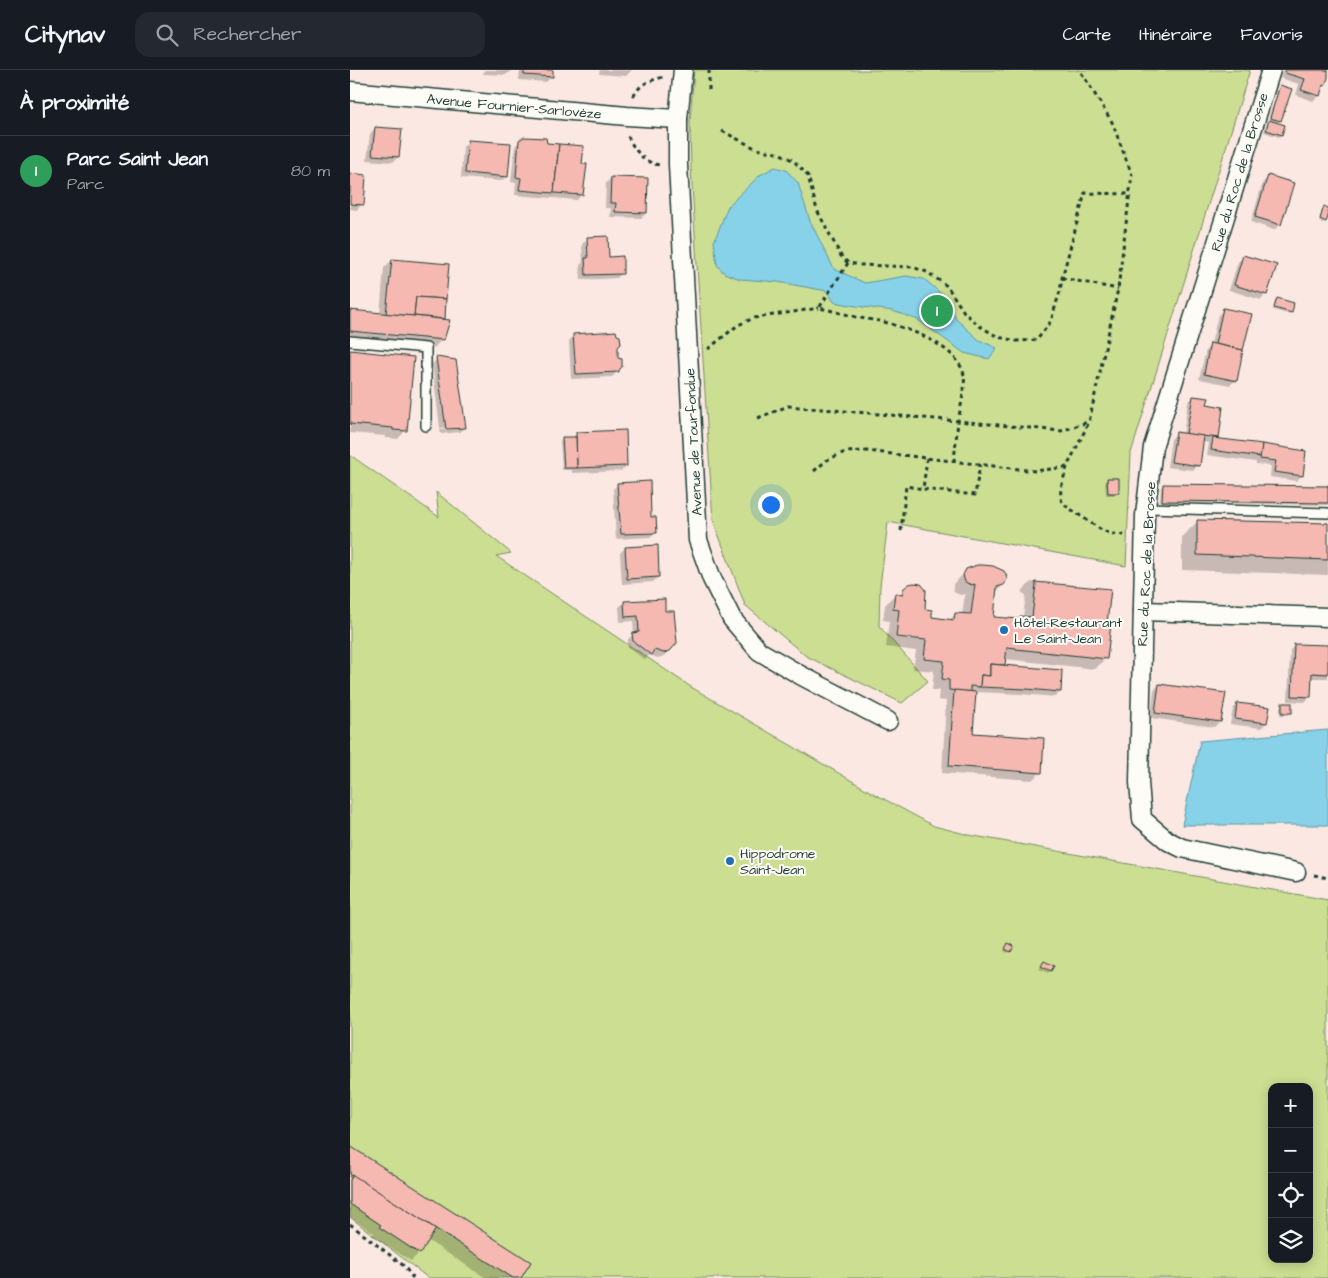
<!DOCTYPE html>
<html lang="fr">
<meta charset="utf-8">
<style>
:root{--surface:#171b24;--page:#242831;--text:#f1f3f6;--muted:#9ea1a6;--line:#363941;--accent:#2563eb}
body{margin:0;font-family:"Architects Daughter",sans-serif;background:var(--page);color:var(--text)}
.controls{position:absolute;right:15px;bottom:15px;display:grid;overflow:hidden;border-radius:10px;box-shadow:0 2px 12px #0003}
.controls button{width:45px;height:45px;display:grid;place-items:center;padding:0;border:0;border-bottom:1px solid var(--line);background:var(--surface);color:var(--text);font:25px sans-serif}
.you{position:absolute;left:420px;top:434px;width:18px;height:18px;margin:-12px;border:4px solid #fff;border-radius:50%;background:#1a73e8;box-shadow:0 0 0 8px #1a73e833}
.badge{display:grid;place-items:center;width:32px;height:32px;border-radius:50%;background:var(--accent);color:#fff;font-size:16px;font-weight:700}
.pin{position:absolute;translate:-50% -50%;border:2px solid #fff;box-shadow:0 1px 5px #0006}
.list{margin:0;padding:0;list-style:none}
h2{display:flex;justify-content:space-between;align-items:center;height:65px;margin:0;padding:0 20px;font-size:21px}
h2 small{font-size:16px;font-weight:400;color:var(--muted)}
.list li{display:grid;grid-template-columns:32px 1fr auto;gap:15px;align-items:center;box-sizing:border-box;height:70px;padding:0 20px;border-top:1px solid var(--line)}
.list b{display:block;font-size:19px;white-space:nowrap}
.list p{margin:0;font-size:16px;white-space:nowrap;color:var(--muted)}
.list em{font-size:16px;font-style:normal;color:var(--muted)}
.icon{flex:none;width:28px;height:28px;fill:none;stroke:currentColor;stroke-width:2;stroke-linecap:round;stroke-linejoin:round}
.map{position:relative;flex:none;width:978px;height:1208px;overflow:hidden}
header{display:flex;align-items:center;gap:30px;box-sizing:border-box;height:70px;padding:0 25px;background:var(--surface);border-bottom:1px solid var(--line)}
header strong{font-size:24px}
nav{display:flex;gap:28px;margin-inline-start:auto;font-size:18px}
.search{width:350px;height:45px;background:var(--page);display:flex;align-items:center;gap:12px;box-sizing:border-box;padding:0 18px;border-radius:15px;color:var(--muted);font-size:19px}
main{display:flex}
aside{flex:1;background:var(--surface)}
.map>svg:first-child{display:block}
.green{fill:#ccde92;stroke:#768e63;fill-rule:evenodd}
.water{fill:#88d2e9;stroke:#5e96a1}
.shadow{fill:#0003}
.building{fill:#f5b9b1;stroke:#1f3d34}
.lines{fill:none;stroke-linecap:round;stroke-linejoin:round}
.service-casing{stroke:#1f3d34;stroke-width:12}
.minor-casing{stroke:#1f3d34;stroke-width:21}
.path{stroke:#1f3d34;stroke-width:3;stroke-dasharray:4 4;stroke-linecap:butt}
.service{stroke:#fdfcf7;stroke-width:9}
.minor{stroke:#fdfcf7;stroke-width:18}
.poi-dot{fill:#1f6fb2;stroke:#fdfcf7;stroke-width:2}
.labels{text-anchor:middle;stroke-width:4;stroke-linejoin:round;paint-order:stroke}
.street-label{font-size:14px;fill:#1f3d34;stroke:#fdfcf7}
.poi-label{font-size:14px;fill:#1f3d34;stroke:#fdfcf7;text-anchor:start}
</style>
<header>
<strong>Citynav</strong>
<div class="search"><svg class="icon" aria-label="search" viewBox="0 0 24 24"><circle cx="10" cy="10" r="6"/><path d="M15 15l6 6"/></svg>Rechercher</div>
<nav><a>Carte</a><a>Itinéraire</a><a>Favoris</a></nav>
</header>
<main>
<aside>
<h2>À proximité<small></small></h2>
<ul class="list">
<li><span class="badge" style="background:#2e9e5b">1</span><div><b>Parc Saint Jean</b><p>Parc</p></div><em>80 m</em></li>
</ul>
</aside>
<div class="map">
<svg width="978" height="1208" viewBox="0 0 978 1208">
<rect width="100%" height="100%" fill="#fbe8e2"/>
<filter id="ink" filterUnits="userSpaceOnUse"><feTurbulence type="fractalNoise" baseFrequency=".02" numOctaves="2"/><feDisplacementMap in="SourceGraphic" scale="10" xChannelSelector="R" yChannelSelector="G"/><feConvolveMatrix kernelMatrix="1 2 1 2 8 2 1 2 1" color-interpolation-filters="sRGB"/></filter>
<g filter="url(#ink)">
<!-- green -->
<g class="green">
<polygon points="344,0 900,0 781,383 776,496 538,452 530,516 529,556 578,611 552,633 456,586 395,535 363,450 341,99 340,51"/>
<path d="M0 385 89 447 86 422 161 483 146 486 341 617 521 722 584 756 619 765 978 830V1208H78L0 1147ZM922 1017H959V1189H922Z"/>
</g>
<!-- water -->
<g class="water">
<polygon points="425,97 436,100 448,113 460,151 484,199 515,213 556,206 574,209 596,228 606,249 629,270 647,278 639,289 614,283 568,250 543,241 506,236 484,232 477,221 428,212 390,209 374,203 367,195 364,172 378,136 410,105"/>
<polygon points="978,660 978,755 832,755 850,671"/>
</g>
<!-- shadow -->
<g class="shadow">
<polygon points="134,0 162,0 156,5 133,4"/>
<polygon points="170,0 202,0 201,7 196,12 169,10"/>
<polygon points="250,0 282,0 276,6 249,4"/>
<polygon points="933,0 978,0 978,4 974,15 971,19 969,26 963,31 946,25 949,14 930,8"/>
<polygon points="931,17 930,51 927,53 931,65 929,67 914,62 917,53 920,51 918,50 928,19"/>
<polygon points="25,58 48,87 43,92 17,90 20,64"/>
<polygon points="171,70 195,74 231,95 232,124 227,130 165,125 166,113 161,112 165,76"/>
<polygon points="119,71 157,106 151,111 111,108 113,77"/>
<polygon points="0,104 12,134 7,140 0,139"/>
<polygon points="919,107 942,114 930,155 924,160 901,152 913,112"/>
<polygon points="261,108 296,143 291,148 260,147 261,138 255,138 256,113"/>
<polygon points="975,138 978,139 978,142 975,151 973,153 969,152 972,140"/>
<polygon points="238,169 272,203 267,208 231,210 230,195 233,192 232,174"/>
<polygon points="894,187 916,224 911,230 879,220 888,192"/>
<polygon points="42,190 94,249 92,250 92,269 84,278 0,269 0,242 30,244 34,198"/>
<polygon points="928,229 941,242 938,244 923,240 925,231"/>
<polygon points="874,239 900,245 886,310 880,315 849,309 856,280 861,274 868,245"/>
<polygon points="224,265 266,277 268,301 262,307 221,309 219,271"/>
<polygon points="0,281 56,360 48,369 36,368 36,366 0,363"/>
<polygon points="87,289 115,357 110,362 91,364 90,360 111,359 111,357 90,358 82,294"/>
<polygon points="844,327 856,335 872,338 867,369 955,382 951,406 946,411 920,407 921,396 906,394 906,392 857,385 859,373 852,372 849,395 843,400 817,397 821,369 826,364 833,365 838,332"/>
<polygon points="226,364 276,396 271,401 222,403 222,400 212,400 210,371 213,368 222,368"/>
<polygon points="758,410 768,423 766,425 756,425 755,412"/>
<polygon points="978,413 978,435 810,432 811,417 814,415 976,418"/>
<polygon points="268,414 300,448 306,462 300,467 266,469 263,419"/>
<polygon points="848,451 978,455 978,505 832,500 832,467"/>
<polygon points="275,478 308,507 303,512 272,514 270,483"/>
<polygon points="619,499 653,515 646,522 643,548 667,550 670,547 673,547 676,525 671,522 681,512 760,520 755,554 756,588 745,599 655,589 654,594 653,596 711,602 710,622 705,627 670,624 625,622 622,664 691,702 682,710 592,703 596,631 588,630 589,620 582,620 584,601 563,599 566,581 536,577 539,551 533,550 535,535 545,524 549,525 556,518 580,548 599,551 605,544 612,545 615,524 611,525 605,523 603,519 603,514"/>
<polygon points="275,532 314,542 322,578 314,586 308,588 299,585 295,590 278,577 278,569 284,564 283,551 270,552 269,537"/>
<polygon points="945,575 978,576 978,608 961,608 960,626 955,632 938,631 940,580"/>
<polygon points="809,615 870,652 864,657 801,648 804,620"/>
<polygon points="888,634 916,653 911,658 880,654 883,639"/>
<polygon points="932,634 940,643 938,645 930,645 930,637"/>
<polygon points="658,874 660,881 657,883 654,881"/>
<polygon points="694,893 700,901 698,903 689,899"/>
<polygon points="0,1077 170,1208 136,1208 77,1170 69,1183 61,1191 22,1166 24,1163 0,1147"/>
</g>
<!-- building -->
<g class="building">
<polygon points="174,0 203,0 203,7 174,5"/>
<polygon points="936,0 978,0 978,8 975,16 973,15 970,26 951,20 955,9 935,3"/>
<polygon points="930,15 942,19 931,51 920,48"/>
<polygon points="919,50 935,55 932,65 916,60"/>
<polygon points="25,57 52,59 49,87 22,85"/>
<polygon points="174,67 196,68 197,73 209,74 204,123 169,120 171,108 166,107 169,70"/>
<polygon points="118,70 161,73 158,107 115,103"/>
<polygon points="209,74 234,76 232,94 237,94 233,125 204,123"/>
<polygon points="0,103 16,105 14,135 0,134"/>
<polygon points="918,105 944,113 931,155 905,147"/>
<polygon points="261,107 298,108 297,143 265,142 266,133 260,133"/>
<polygon points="974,136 978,138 978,147 976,152 970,149"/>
<polygon points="258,166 259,187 273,186 273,204 236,205 235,188 238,188 237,167"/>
<polygon points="893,185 927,195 917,225 884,215"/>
<polygon points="42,189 99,194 96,229 66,227 64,246 36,244"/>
<polygon points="66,227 96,229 95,249 64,246"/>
<polygon points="927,228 944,233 942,243 924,238"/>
<polygon points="873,238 902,244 893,280 865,274"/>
<polygon points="0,240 64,246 100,250 94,270 0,261"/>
<polygon points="266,261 267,265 270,266 271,274 268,277 268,288 272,289 272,297 269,300 269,302 226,304 223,264"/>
<polygon points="860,273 893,280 887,311 854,304"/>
<polygon points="0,280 64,287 57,361 43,360 43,358 0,354"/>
<polygon points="86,287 106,290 116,358 96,359"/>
<polygon points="843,326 859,328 857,334 873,337 869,368 836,364"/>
<polygon points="276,360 277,396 227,398 226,362"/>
<polygon points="826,362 854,366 850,396 821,392"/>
<polygon points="212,367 226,367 227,398 214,398"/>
<polygon points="863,368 912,374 911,387 861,380"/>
<polygon points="912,374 956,381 953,406 924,402 926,391 910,389"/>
<polygon points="757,408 769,408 769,423 758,423"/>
<polygon points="300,411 301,447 306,447 307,463 271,464 267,413"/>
<polygon points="813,414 978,416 978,415 978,433 812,431"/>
<polygon points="847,450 978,453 978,490 847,485"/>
<polygon points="308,475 309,507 277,509 275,477"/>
<polygon points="627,495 632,495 643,496 654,501 656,504 657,509 654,515 647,517 644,547 669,549 670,546 682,547 686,514 685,512 761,519 757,553 761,554 757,589 666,579 666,578 657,577 655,595 640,594 640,606 631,605 630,617 620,616 620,622 599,620 599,610 592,609 594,591 574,589 576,570 546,567 549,540 543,539 545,523 553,524 553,519 559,514 564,513 571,514 576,520 575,539 582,540 582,547 604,550 605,543 621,544 625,514 622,515 615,512 613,505 616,499"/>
<polygon points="315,529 315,541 324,541 327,573 320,581 314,583 304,580 301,585 283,571 282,563 289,562 288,546 275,547 274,531"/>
<polygon points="944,574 978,575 978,604 962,603 961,627 942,626"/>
<polygon points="640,594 712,600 711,622 676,619 630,617 631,605 640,606"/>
<polygon points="809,614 876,623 871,652 805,643"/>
<polygon points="604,620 626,622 623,663 694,668 692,703 599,696"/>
<polygon points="887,633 920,637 917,653 885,649"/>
<rect x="932" y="633" width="10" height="10"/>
<polygon points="658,873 664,876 661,882 655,879"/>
<polygon points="694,891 704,896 701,901 691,896"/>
<polygon points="0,1076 181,1192 171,1208 163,1208 0,1104"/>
<polygon points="3,1105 86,1159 70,1184 29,1157 31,1155 0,1134 0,1110"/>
</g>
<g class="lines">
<defs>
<g id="service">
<polyline points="0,271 76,278 76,356"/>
<polyline points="797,438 978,443"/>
</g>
<g id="minor">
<polyline points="333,0 328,49 328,95 348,470 362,509 382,549 409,581 452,606 538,651"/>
<polyline points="921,0 803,377 795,445 789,712 792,749 818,771 832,778 946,802"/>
<polyline points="0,21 277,46 328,49"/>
<polyline points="793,541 978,547"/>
</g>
</defs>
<!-- service casing -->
<use href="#service" class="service-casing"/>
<!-- minor casing -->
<use href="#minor" class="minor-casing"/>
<!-- path -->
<g class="path">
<polyline points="359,20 359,0"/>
<path d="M283 26C290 14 300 10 314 7"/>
<polyline points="372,61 407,79 431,84 444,91 458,106 467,140 491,186 498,193 511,195 562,197 577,202 597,216 614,242 628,255 648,267 667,271 687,270 701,251 710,221 712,208 735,123 781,124"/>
<path d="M278 66C284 80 294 93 310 95"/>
<path d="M498 193 469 238C481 240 494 244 506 247 518 250 530 250 541 254 565 261 608 278 614 305 616 313 610 341 608 351L711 361 738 352"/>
<polyline points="712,208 768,219"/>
<polyline points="358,279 388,255 404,248 469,238"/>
<polyline points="408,348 438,336 608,351 604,391"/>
<polyline points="577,388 573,419 625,425 630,394"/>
<path d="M717 397C714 409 707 422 713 434L750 459 762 464 775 465"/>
<polyline points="464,401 477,390 495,382 517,381 686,401 717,397 739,352 768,219 782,105 762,52 733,5 728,0"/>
<polyline points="551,461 556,416 573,419"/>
<polyline points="964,805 978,808"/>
<polyline points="0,1154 54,1196 63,1208"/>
</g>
<!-- service -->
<use href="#service" class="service"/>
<!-- minor -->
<use href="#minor" class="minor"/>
</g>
</g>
<!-- markers -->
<g class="poi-dot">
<circle cx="654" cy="560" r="5"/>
<circle cx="380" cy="791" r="5"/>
</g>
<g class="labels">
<!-- street labels -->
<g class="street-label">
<text transform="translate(164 36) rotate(5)" y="5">Avenue Fournier-Sarlovèze</text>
<text transform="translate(889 102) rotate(-73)" y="5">Rue du Roc de la Brosse</text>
<text transform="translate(343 372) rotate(-93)" y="5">Avenue de Tourfondue</text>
<text transform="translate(796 494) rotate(-87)" y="5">Rue du Roc de la Brosse</text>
</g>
<!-- poi labels -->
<g class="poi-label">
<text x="664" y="557">Hôtel-Restaurant<tspan x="664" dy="16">Le Saint-Jean</tspan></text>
<text x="390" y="788">Hippodrome<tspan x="390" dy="16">Saint-Jean</tspan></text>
</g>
</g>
</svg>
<div class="controls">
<button>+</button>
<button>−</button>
<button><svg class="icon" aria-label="locate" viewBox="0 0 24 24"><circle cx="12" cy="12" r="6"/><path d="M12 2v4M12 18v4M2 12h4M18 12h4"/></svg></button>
<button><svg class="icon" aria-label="layers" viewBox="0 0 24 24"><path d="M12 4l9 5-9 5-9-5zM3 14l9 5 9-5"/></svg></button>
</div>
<div class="you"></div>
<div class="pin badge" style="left:587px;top:241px;background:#2e9e5b">1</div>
</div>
</main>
